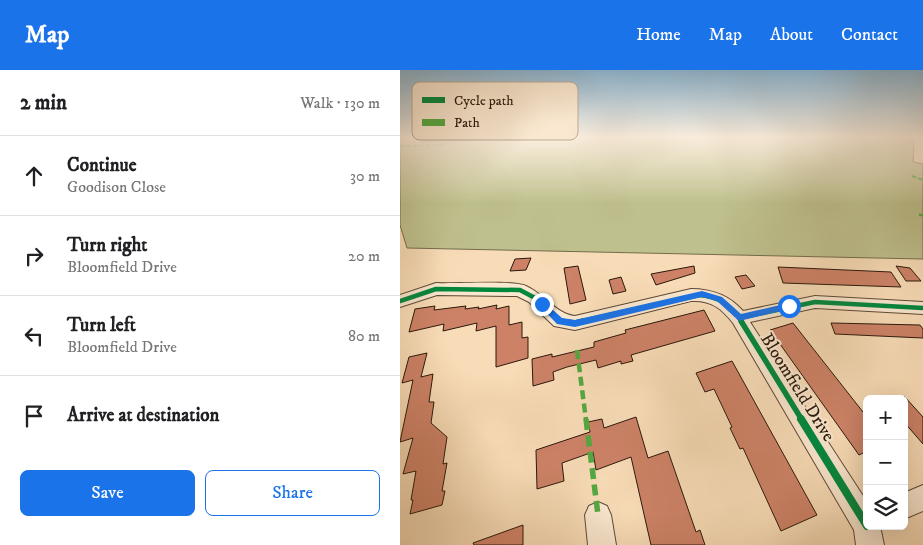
<!DOCTYPE html>
<meta charset="utf-8">
<style>
:root{--surface:#fff;--page:#f6f6f6;--text:#202124;--muted:#757577;--line:#e0e0e0;--accent:#1a73e8}
body{margin:0;font-family:"IM FELL DW Pica",serif;background:var(--page);color:var(--text)}
.controls{position:absolute;right:15px;bottom:15px;display:grid;overflow:hidden;border-radius:8px;box-shadow:0 5px 20px #0002}
.controls button{width:45px;height:45px;display:grid;place-items:center;padding:0;border:0;border-bottom:1px solid var(--line);background:var(--surface);color:var(--text);font:25px sans-serif}
.stop{position:absolute;width:15px;height:15px;margin:-11px;border:4px solid #1a73e8;border-radius:50%;background:#fff}
.stop.end{background:#1a73e8;border-color:#fff;box-shadow:0 1px 5px #0008}
.list{margin:0;padding:0;list-style:none}
h2{display:flex;justify-content:space-between;align-items:center;height:65px;margin:0;padding:0 20px;font-size:21px}
h2 small{font-size:16px;font-weight:400;color:var(--muted)}
.list li{display:grid;grid-template-columns:32px 1fr auto;gap:15px;align-items:center;box-sizing:border-box;height:80px;padding:0 20px;border-top:1px solid var(--line)}
.list b{display:block;font-size:19px;white-space:nowrap}
.list p{margin:0;font-size:16px;white-space:nowrap;color:var(--muted)}
.list em{font-size:16px;font-style:normal;color:var(--muted)}
.actions{display:flex;gap:10px;padding:15px 20px}
.actions a{flex:1;padding:11px 0;border:1px solid var(--accent);border-radius:8px;text-align:center;font-size:18px;color:var(--accent)}
.actions .main{background:var(--accent);color:#fff}
.icon{flex:none;width:28px;height:28px;fill:none;stroke:currentColor;stroke-width:2;stroke-linecap:round;stroke-linejoin:round}
.map{position:relative;flex:none;width:523px;height:475px;overflow:hidden}
header{display:flex;align-items:center;gap:30px;box-sizing:border-box;height:70px;padding:0 25px;background:var(--accent);color:#fff}
header strong{font-size:24px}
nav{display:flex;gap:28px;margin-inline-start:auto;font-size:18px}
main{display:flex}
aside{flex:1;background:var(--surface)}
.map>svg:first-child{display:block}
.green{fill:#bec08d;stroke:#746c4c}
.lines{fill:none;stroke-linecap:round;stroke-linejoin:round}
.stream{stroke:#717972;stroke-width:2.5}
.building{fill:#cd8267;stroke:#2a180b}
.minor-casing{stroke:#5e4936;stroke-width:2}
.minor{fill:#fae8d0;fill-rule:evenodd}
.quiet-far3{stroke:#53a941;stroke-width:2;stroke-dasharray:4.5 2;stroke-linecap:butt}
.quiet-far2{stroke:#53a941;stroke-width:2.5;stroke-dasharray:5.5 2.5;stroke-linecap:butt}
.quiet-far1{stroke:#53a941;stroke-width:4.5;stroke-dasharray:9 4.5;stroke-linecap:butt}
.quiet{stroke:#53a941;stroke-width:5.5;stroke-dasharray:11 5.5;stroke-linecap:butt}
.cycleway-far2-casing{stroke:#fae8d0;stroke-width:8}
.cycleway-far1-casing{stroke:#fae8d0;stroke-width:9}
.cycleway-casing{stroke:#fae8d0;stroke-width:11}
.cycleway-far2{stroke:#00873e;stroke-width:4.5}
.cycleway-far1{stroke:#00873e;stroke-width:5.5}
.cycleway{stroke:#00873e;stroke-width:8}
.route{fill:#1a73e8}
.labels{text-anchor:middle;stroke-width:4;stroke-linejoin:round;paint-order:stroke}
.street-label{font-size:18px;fill:#2a180b;stroke:#fae8d0}
.key{fill:#fae8d0;stroke:#bcaa95;stroke-width:1}
.key-label{font-size:14px;fill:#2a180b}
</style>
<header>
<strong>Map</strong>
<nav><a>Home</a><a>Map</a><a>About</a><a>Contact</a></nav>
</header>
<main>
<aside>
<h2>2 min<small>Walk · 130 m</small></h2>
<ul class="list">
<li><svg class="icon" aria-label="ahead" viewBox="0 0 24 24"><path d="M12 20V5M6 11l6-6 6 6"/></svg><div><b>Continue</b><p>Goodison Close</p></div><em>30 m</em></li>
<li><svg class="icon" aria-label="right" viewBox="0 0 24 24"><path d="M7 20v-9h11M14 6l5 5-5 5"/></svg><div><b>Turn right</b><p>Bloomfield Drive</p></div><em>20 m</em></li>
<li><svg class="icon" aria-label="left" viewBox="0 0 24 24"><path d="M17 20v-9H6M10 6l-5 5 5 5"/></svg><div><b>Turn left</b><p>Bloomfield Drive</p></div><em>80 m</em></li>
<li><svg class="icon" aria-label="arrive" viewBox="0 0 24 24"><path d="M6 21V4h12l-3 4 3 4H6"/></svg><div><b>Arrive at destination</b></div></li>
</ul>
<div class="actions"><a class="main">Save</a><a>Share</a></div>
</aside>
<div class="map">
<svg width="523" height="475" viewBox="0 0 523 475">
<rect width="100%" height="100%" fill="#f8dcb7"/>
<filter id="stains"><feTurbulence type="fractalNoise" baseFrequency=".004" numOctaves="4"/><feColorMatrix values="0 0 0 0 .2 0 0 0 0 .09 0 0 0 0 .02 0 0 0 .5 -.17"/></filter>
<radialGradient id="worn" r=".72"><stop offset=".6" stop-color="#630" stop-opacity="0"/><stop offset="1" stop-color="#630" stop-opacity=".3"/></radialGradient>
<!-- green -->
<polygon class="green" points="0,67 500,67 514,70 513,92 523,94 523,189 7,178 0,155"/>
<g class="lines">
<!-- stream -->
<polyline class="stream" points="22,72 88,67"/>
</g>
<!-- building -->
<g class="building">
<polygon points="131,188 126,200 110,201 115,189"/>
<polygon points="178,196 186,230 170,234 164,198"/>
<polygon points="294,196 295,203 256,215 251,204"/>
<polygon points="496,196 510,198 521,211 506,211"/>
<polygon points="378,197 491,202 501,217 383,213"/>
<polygon points="346,205 355,216 342,219 335,207"/>
<polygon points="221,207 226,221 213,224 209,210"/>
<polygon points="97,235 96,239 109,236 109,255 122,252 122,268 128,267 128,288 96,297 96,256 76,261 77,253 43,261 44,254 9,262 15,239 35,236 34,240 66,236 65,239 79,237 78,239"/>
<polygon points="304,240 315,261 231,285 233,291 221,294 221,291 198,298 196,290 167,297 153,302 154,310 133,316 132,289 152,284 152,287 194,277 194,272 226,263 225,260"/>
<polygon points="393,253 463,342 467,341 467,381 459,385 370,260"/>
<polygon points="431,253 520,255 523,259 523,268 435,264"/>
<polygon points="27,283 21,307 33,304 29,332 34,332 31,353 47,367 43,394 47,393 42,421 45,421 42,435 10,444 13,430 11,430 16,401 3,404 13,368 0,372 13,310 2,313 9,287"/>
<polygon points="332,291 417,445 381,461 343,378 340,379 330,358 332,357 314,319 305,322 296,303"/>
<polygon points="504,326 523,347 523,374 504,352"/>
<polygon points="236,347 248,388 268,381 296,462 300,460 305,475 251,475 231,387 196,400 193,382 162,393 164,411 137,419 136,380 190,362 188,352 202,349 204,358"/>
<polygon points="123,455 123,475 74,475 73,473"/>
</g>
<g class="lines">
<defs>
<g id="minor">
<path d="M36 213C55 214 112 210 126 216 144 224 156 244 175 246L291 219C312 219 329 225 343 241L415 226 523 232V244L415 238 350 252 467 432V456H480L484 475H456L454 460 333 253C321 238 311 230 291 231L175 260 154 256 129 232 117 226 37 225 0 237V225Z"/>
<polygon points="523,415 523,441 504,449 504,423"/>
<polygon points="198,432 207,436 211,445 216,475 188,475 185,445 189,436"/>
</g>
</defs>
<!-- minor casing -->
<use href="#minor" class="minor-casing"/>
<!-- minor -->
<use href="#minor" class="minor"/>
<!-- quiet-far3 -->
<g class="quiet-far3">
<polyline points="0,76 40,75 63,67"/>
<polyline points="512,106 523,110"/>
</g>
<!-- quiet-far2 -->
<polyline class="quiet-far2" points="519,145 523,145"/>
<!-- quiet-far1 -->
<polyline class="quiet-far1" points="177,280 186,350"/>
<!-- quiet -->
<polyline class="quiet" points="186,349 198,445"/>
<defs>
<g id="cycleway-far2">
<polyline points="0,231 36,219 120,220 135,228 160,251 170,252"/>
<polyline points="339,248 415,232 523,238"/>
<path d="M178 252 299 225C318 226 332 236 342 252"/>
</g>
<g id="cycleway-far1">
<polyline points="160,251 175,253 183,251"/>
<polyline points="341,251 402,350"/>
</g>
<polyline id="cycleway" points="401,349 467,456"/>
</defs>
<!-- cycleway-far2 casing -->
<use href="#cycleway-far2" class="cycleway-far2-casing"/>
<!-- cycleway-far1 casing -->
<use href="#cycleway-far1" class="cycleway-far1-casing"/>
<!-- cycleway casing -->
<use href="#cycleway" class="cycleway-casing"/>
<!-- cycleway-far2 -->
<use href="#cycleway-far2" class="cycleway-far2"/>
<!-- cycleway-far1 -->
<use href="#cycleway-far1" class="cycleway-far1"/>
<!-- cycleway -->
<use href="#cycleway" class="cycleway"/>
</g>
<!-- sky -->
<linearGradient id="sky" x2="0" y2="1"><stop stop-color="#8bb6d4"/><stop offset="0.5" stop-color="#fcefdf"/><stop offset="1" stop-color="#fcefdf" stop-opacity="0"/></linearGradient>
<rect width="523" height="134" fill="url(#sky)"/>
<!-- route -->
<polygon class="route" points="302,221 322,227 341,244 389,233 393,236 389,239 339,251 317,231 302,227 175,257 157,254 138,234 142,231 144,232 162,248 175,250"/>
<g class="labels">
<!-- street labels -->
<g class="street-label">
<text transform="translate(398 317) rotate(58)" y="6">Bloomfield Drive</text>
</g>
</g>
<!-- legend -->
<rect x="12" y="12" width="166" height="58" rx="8" class="key"/>
<rect x="22" y="27" width="23" height="6" fill="#00873e"/>
<rect x="22" y="49" width="23" height="7" fill="#53a941"/>
<g class="key-label">
<text x="54" y="35">Cycle path</text>
<text x="54" y="57">Path</text>
</g>
<rect width="100%" height="100%" filter="url(#stains)"/>
<rect width="100%" height="100%" fill="url(#worn)"/>
</svg>
<div class="controls">
<button>+</button>
<button>−</button>
<button><svg class="icon" aria-label="layers" viewBox="0 0 24 24"><path d="M12 4l9 5-9 5-9-5zM3 14l9 5 9-5"/></svg></button>
</div>
<div class="stop" style="left:389px;top:236px"></div>
<div class="stop end" style="left:142px;top:234px"></div>
</div>
</main>
